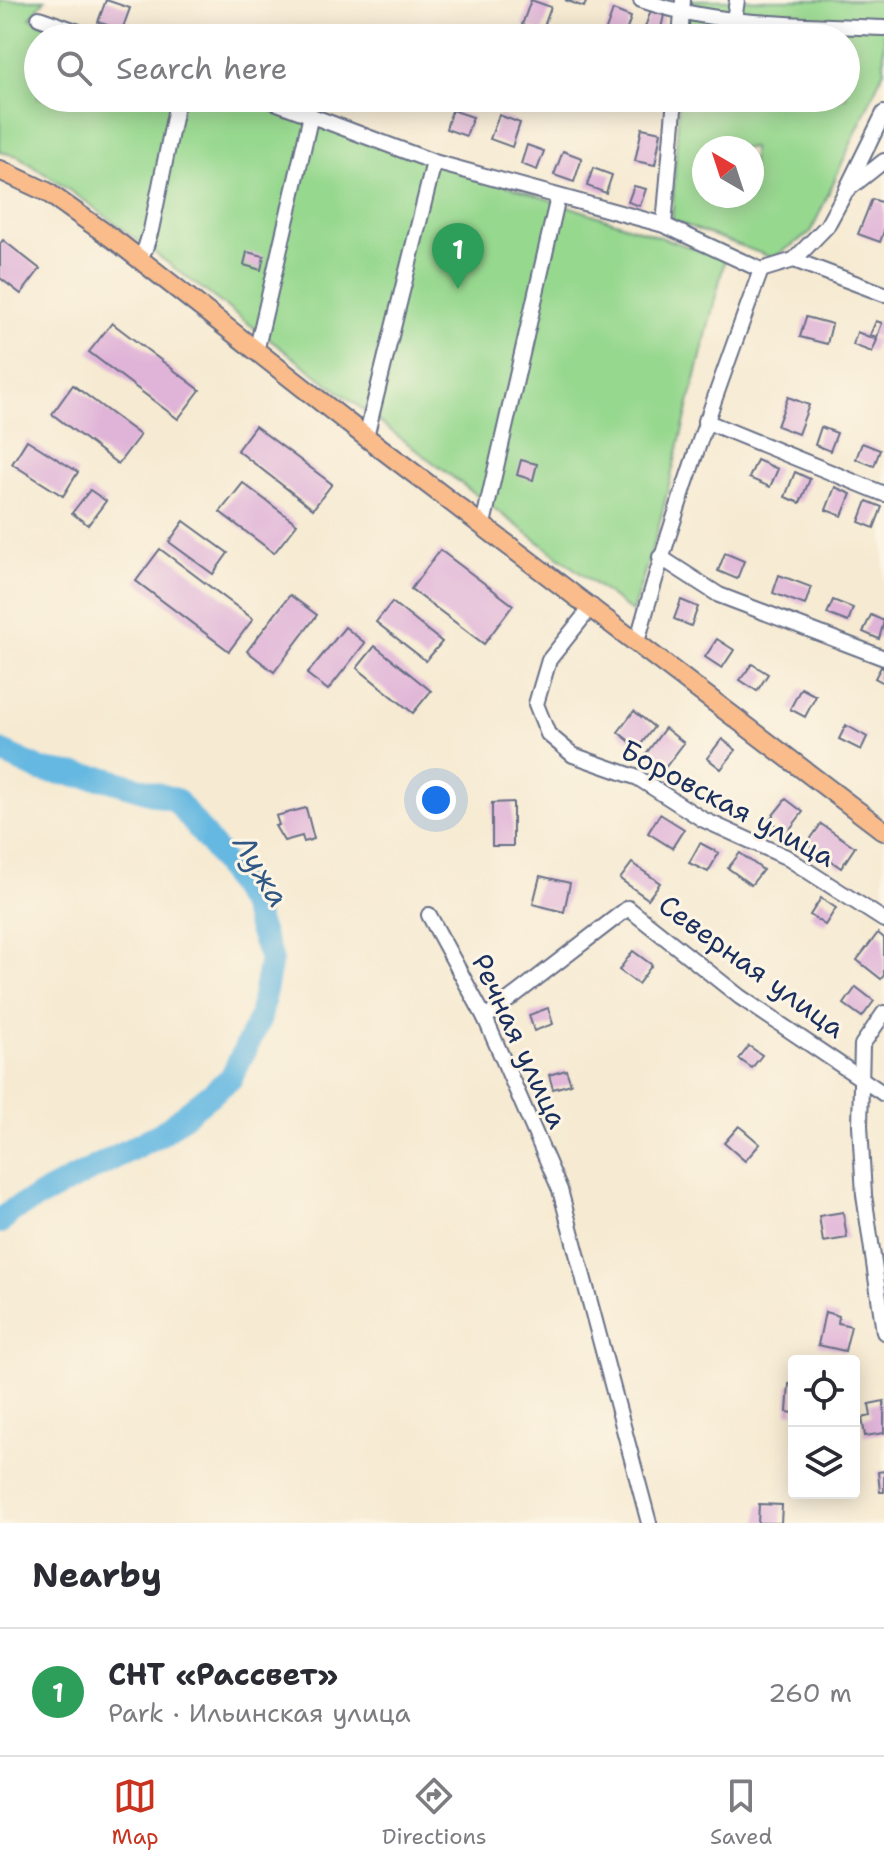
<!DOCTYPE html>
<meta charset="utf-8">
<style>
:root{--surface:#fff;--page:#f2f2f3;--text:#2b2b33;--muted:#7c7c81;--line:#e1e1e2;--accent:#c8321e}
body{margin:0;font-family:"Shantell Sans",sans-serif;background:var(--page);color:var(--text)}
.controls{position:absolute;right:24px;bottom:24px;display:grid;overflow:hidden;border-radius:8px;box-shadow:0 4px 20px #0003}
.controls button{width:72px;height:72px;display:grid;place-items:center;padding:0;border:0;border-bottom:2px solid var(--line);background:var(--surface);color:var(--text);font:40px sans-serif}
.compass{position:absolute;left:692px;top:136px;width:72px;height:72px;border-radius:50%;background:var(--surface);box-shadow:0 4px 20px #0003;rotate:321deg}
.you{position:absolute;left:436px;top:800px;width:28px;height:28px;margin:-20px;border:6px solid #fff;border-radius:50%;background:#1a73e8;box-shadow:0 0 0 12px #1a73e833}
.badge{display:grid;place-items:center;width:52px;height:52px;border-radius:50%;background:var(--accent);color:#fff;font-size:26px;font-weight:700}
.pin{position:absolute;translate:-50% -66px;filter:drop-shadow(0 2px 4px #0008)}
.pin::after{content:'';position:absolute;top:42px;width:28px;height:24px;background:inherit;clip-path:polygon(0 0,100% 0,50% 100%)}
.list{margin:0;padding:0;list-style:none}
h2{display:flex;justify-content:space-between;align-items:center;height:104px;margin:0;padding:0 32px;font-size:34px}
h2 small{font-size:26px;font-weight:400;color:var(--muted)}
.list li{display:grid;grid-template-columns:52px 1fr auto;gap:24px;align-items:center;box-sizing:border-box;height:128px;padding:0 32px;border-top:2px solid var(--line)}
.list b{display:block;font-size:30px;white-space:nowrap}
.list p{margin:0;font-size:26px;white-space:nowrap;color:var(--muted)}
.list em{font-size:26px;font-style:normal;color:var(--muted)}
.icon{flex:none;width:44px;height:44px;fill:none;stroke:currentColor;stroke-width:2;stroke-linecap:round;stroke-linejoin:round}
.map{position:relative;flex:none;width:884px;height:1523px;overflow:hidden}
.search{position:absolute;background:var(--surface);box-shadow:0 4px 20px #0003;left:24px;right:24px;top:24px;height:88px;display:flex;align-items:center;gap:20px;box-sizing:border-box;padding:0 28px;border-radius:44px;color:var(--muted);font-size:30px}
.sheet{height:232px;background:var(--surface)}
nav{display:flex;justify-content:space-around;align-items:center;box-sizing:border-box;height:112px;border-top:2px solid var(--line);background:var(--surface);font-size:22px;color:var(--muted)}
nav a{display:grid;justify-items:center;gap:4px}
nav .on{color:var(--accent)}
.map>svg:first-child{display:block}
.green{fill:#97d88f;stroke:#598476;stroke-width:2;fill-rule:evenodd}
.lines{fill:none;stroke-linecap:round;stroke-linejoin:round}
.river{stroke:#65b8e1;stroke-width:24}
.building{fill:#e0b4d8}
.minor-casing{stroke:#687087;stroke-width:18}
.major-casing{stroke:#687087;stroke-width:22}
.minor{stroke:#fff;stroke-width:14}
.major{stroke:#fabc8b;stroke-width:18}
.labels{text-anchor:middle;stroke-width:6;stroke-linejoin:round;paint-order:stroke}
.street-label{font-size:28px;fill:#1b2f5e;stroke:#fcf5e5}
.water-label{font-size:30px;font-style:italic;fill:#315885;stroke:#fcf5e5}
</style>
<div class="map">
<svg width="884" height="1523" viewBox="0 0 884 1523">
<rect width="100%" height="100%" fill="#fcf5e5"/>
<filter id="ink" filterUnits="userSpaceOnUse"><feTurbulence type="fractalNoise" baseFrequency=".0125" numOctaves="2"/><feDisplacementMap in="SourceGraphic" scale="16" xChannelSelector="R" yChannelSelector="G"/><feConvolveMatrix kernelMatrix="1 2 1 2 8 2 1 2 1" color-interpolation-filters="sRGB"/></filter>
<filter id="wash" filterUnits="userSpaceOnUse"><feTurbulence type="fractalNoise" baseFrequency=".006" numOctaves="4" result="noise"/><feDisplacementMap in="SourceGraphic" scale="32" xChannelSelector="R" yChannelSelector="G"/><feGaussianBlur stdDeviation="1.8" result="paint"/><feColorMatrix in="noise" values="0 0 0 0 0 0 0 0 0 0 0 0 0 0 0 0 0 1.4 0 .05"/><feComposite in="paint" operator="in"/></filter>
<g filter="url(#wash)">
<rect width="100%" height="100%" fill="#f6ead2"/>
<!-- green -->
<g class="green">
<polygon points="0,0 45,0 30,18 81,38 38,38 38,98 248,98 725,259 657,533 632,612 88,203 18,156 0,152"/>
<path d="M689 0H884V70L811 232 773 258 672 220 679 98H846V38H685ZM704 148H752V196H704Z"/>
</g>
<g class="lines">
<!-- river -->
<polyline class="river" points="0,751 41,770 107,779 176,800 217,852 251,905 271,959 260,1018 231,1078 162,1133 13,1210 0,1222"/>
</g>
<g id="blocks">
<!-- building -->
<g class="building">
<polygon points="106,0 130,8 122,30 98,22"/>
<polygon points="531,0 551,7 542,32 522,25"/>
<polygon points="565,0 587,0 584,7"/>
<polygon points="613,10 631,17 624,38 603,38"/>
<polygon points="651,10 664,15 659,38 642,36"/>
<polygon points="190,30 213,38 187,38"/>
<polygon points="309,32 325,38 306,38"/>
<polygon points="452,110 473,117 466,136 446,129"/>
<polygon points="499,115 520,123 512,147 490,139"/>
<polygon points="642,128 661,132 655,165 635,161"/>
<polygon points="527,145 544,151 537,170 521,164"/>
<polygon points="563,151 582,158 574,182 554,175"/>
<polygon points="593,168 612,175 606,193 587,186"/>
<polygon points="634,186 646,189 640,206 628,202"/>
<polygon points="872,199 884,203 884,231 880,242 858,234"/>
<polygon points="3,240 40,269 21,294 0,278 0,244"/>
<polygon points="247,252 264,256 261,270 244,265"/>
<polygon points="806,317 832,324 827,344 800,337"/>
<polygon points="876,321 882,323 877,337 870,335"/>
<polygon points="112,323 200,390 178,419 89,352"/>
<polygon points="857,332 877,340 872,352 853,345"/>
<polygon points="73,385 140,435 118,464 52,414"/>
<polygon points="788,397 809,405 798,434 777,426"/>
<polygon points="255,426 332,484 313,509 237,450"/>
<polygon points="821,427 837,433 830,451 815,445"/>
<polygon points="27,440 78,472 63,496 12,464"/>
<polygon points="862,443 880,450 874,466 856,459"/>
<polygon points="521,460 537,464 533,480 517,475"/>
<polygon points="757,460 778,469 770,487 749,478"/>
<polygon points="795,472 810,479 800,503 785,497"/>
<polygon points="243,483 297,524 274,553 220,512"/>
<polygon points="835,487 851,494 842,516 826,510"/>
<polygon points="90,490 106,501 88,525 72,513"/>
<polygon points="867,501 882,507 874,528 859,522"/>
<polygon points="184,521 228,553 213,574 169,542"/>
<polygon points="160,549 253,619 229,651 136,581"/>
<polygon points="440,550 513,605 484,644 411,589"/>
<polygon points="725,553 744,561 737,579 718,571"/>
<polygon points="779,575 811,587 805,605 773,593"/>
<polygon points="290,595 317,615 274,672 247,651"/>
<polygon points="681,600 698,607 691,626 674,619"/>
<polygon points="833,600 853,608 848,622 827,614"/>
<polygon points="392,602 442,642 426,661 376,622"/>
<polygon points="871,615 884,621 879,639 863,632"/>
<polygon points="345,627 365,643 328,690 307,674"/>
<polygon points="717,639 734,650 722,668 705,657"/>
<polygon points="375,646 431,691 413,713 357,668"/>
<polygon points="752,664 768,674 757,691 740,680"/>
<polygon points="881,667 884,668 884,683 875,678"/>
<polygon points="801,688 816,696 805,717 790,709"/>
<polygon points="634,711 654,727 638,748 618,732"/>
<polygon points="846,725 867,737 861,750 839,739"/>
<polygon points="665,728 684,743 664,769 645,755"/>
<polygon points="722,739 736,750 721,769 707,758"/>
<polygon points="786,799 803,812 786,834 769,820"/>
<polygon points="513,802 513,846 492,846 492,803"/>
<polygon points="306,808 314,839 304,842 302,836 284,841 275,826 279,825 276,816"/>
<polygon points="660,814 684,829 672,848 648,833"/>
<polygon points="821,824 855,847 841,868 807,844"/>
<polygon points="700,843 719,853 708,872 689,863"/>
<polygon points="740,853 763,870 751,885 728,868"/>
<polygon points="632,863 660,883 648,899 620,879"/>
<polygon points="540,876 570,883 564,912 533,904"/>
<polygon points="821,898 836,908 825,925 810,915"/>
<polygon points="878,933 884,938 884,975 881,979 857,960"/>
<polygon points="633,951 652,965 638,984 619,970"/>
<polygon points="856,987 874,1001 862,1017 844,1004"/>
<polygon points="548,1008 553,1024 534,1031 529,1015"/>
<polygon points="749,1046 762,1055 752,1068 739,1059"/>
<polygon points="566,1070 571,1084 553,1089 549,1075"/>
<polygon points="739,1126 760,1144 745,1161 724,1143"/>
<polygon points="843,1212 847,1238 823,1242 819,1216"/>
<polygon points="825,1312 839,1316 838,1323 851,1326 845,1351 818,1345"/>
<polygon points="789,1384 794,1385 794,1413 787,1412"/>
<polygon points="884,1401 884,1433 865,1436 862,1418 871,1416 869,1404"/>
<polygon points="884,1471 884,1492 880,1492 878,1472"/>
<polygon points="759,1504 782,1505 781,1523 758,1523"/>
</g>
</g>
</g>
<g filter="url(#ink)">
<use href="#blocks" fill-opacity="0" stroke="#687087" stroke-width="2"/>
<g class="lines">
<defs>
<g id="minor">
<path d="M641 0C719 27 803 24 884 28"/>
<polyline points="39,18 96,38"/>
<polyline points="734,20 737,0"/>
<polyline points="680,38 683,0"/>
<polyline points="264,98 434,162 664,225 761,270"/>
<polyline points="847,188 884,113"/>
<polyline points="664,225 675,98"/>
<polyline points="138,257 145,249 151,230 178,98"/>
<polyline points="794,260 827,226 846,191 884,161"/>
<polyline points="761,270 794,260 884,294"/>
<polyline points="256,352 311,115"/>
<polyline points="705,421 884,494"/>
<polyline points="366,437 434,162"/>
<polyline points="483,524 558,197"/>
<polyline points="660,557 719,595 884,658"/>
<polyline points="592,606 549,660 536,704 548,734 573,755 638,778 702,819 786,857 884,920"/>
<path d="M637 642C672 515 716 393 761 270"/>
<polyline points="429,915 485,1018 560,1190 649,1523"/>
<polyline points="884,1013 862,1045 860,1125 864,1195 884,1332"/>
<polyline points="485,1018 628,908 740,997 884,1094"/>
</g>
<polyline id="major" points="0,170 47,192 119,243 366,437 884,831"/>
</defs>
<!-- minor casing -->
<use href="#minor" class="minor-casing"/>
<!-- major casing -->
<use href="#major" class="major-casing"/>
<!-- minor -->
<use href="#minor" class="minor"/>
<!-- major -->
<use href="#major" class="major"/>
</g>
</g>
<g class="labels">
<!-- street labels -->
<g class="street-label">
<text transform="translate(728 803) rotate(28)" y="10">Боровская улица</text>
<text transform="translate(752 966) rotate(36)" y="10">Северная улица</text>
<text transform="translate(520 1041) rotate(65)" y="10">Речная улица</text>
</g>
<!-- water labels -->
<g class="water-label">
<text transform="translate(261 871) rotate(59)" y="10">Лужа</text>
</g>
</g>
</svg>
<div class="controls">
<button><svg class="icon" aria-label="locate" viewBox="0 0 24 24"><circle cx="12" cy="12" r="6"/><path d="M12 2v4M12 18v4M2 12h4M18 12h4"/></svg></button>
<button><svg class="icon" aria-label="layers" viewBox="0 0 24 24"><path d="M12 4l9 5-9 5-9-5zM3 14l9 5 9-5"/></svg></button>
</div>
<svg class="compass" viewBox="-18 -18 36 36"><path d="M0-13l5 13h-10z" fill="#e53935"/><path d="M0 13l5-13h-10z" fill="#7c7c81"/></svg>
<div class="you"></div>
<div class="pin badge" style="left:458px;top:289px;background:#2e9e5b">1</div>
<div class="search"><svg class="icon" aria-label="search" viewBox="0 0 24 24"><circle cx="10" cy="10" r="6"/><path d="M15 15l6 6"/></svg>Search here</div>
</div>
<section class="sheet">
<h2>Nearby<small></small></h2>
<ul class="list">
<li><span class="badge" style="background:#2e9e5b">1</span><div><b>СНТ «Рассвет»</b><p>Park · Ильинская улица</p></div><em>260 m</em></li>
</ul>
</section>
<nav>
<a class="on"><svg class="icon" aria-label="map" viewBox="0 0 24 24"><path d="M3 6l6-2 6 2 6-2v14l-6 2-6-2-6 2zM9 4v14M15 6v14"/></svg>Map</a>
<a><svg class="icon" aria-label="directions" viewBox="0 0 24 24"><path d="M12 3l9 9-9 9-9-9zM9 14v-3h6M13 9l2 2-2 2"/></svg>Directions</a>
<a><svg class="icon" aria-label="saved" viewBox="0 0 24 24"><path d="M7 4h10v16l-5-4-5 4z"/></svg>Saved</a>
</nav>
